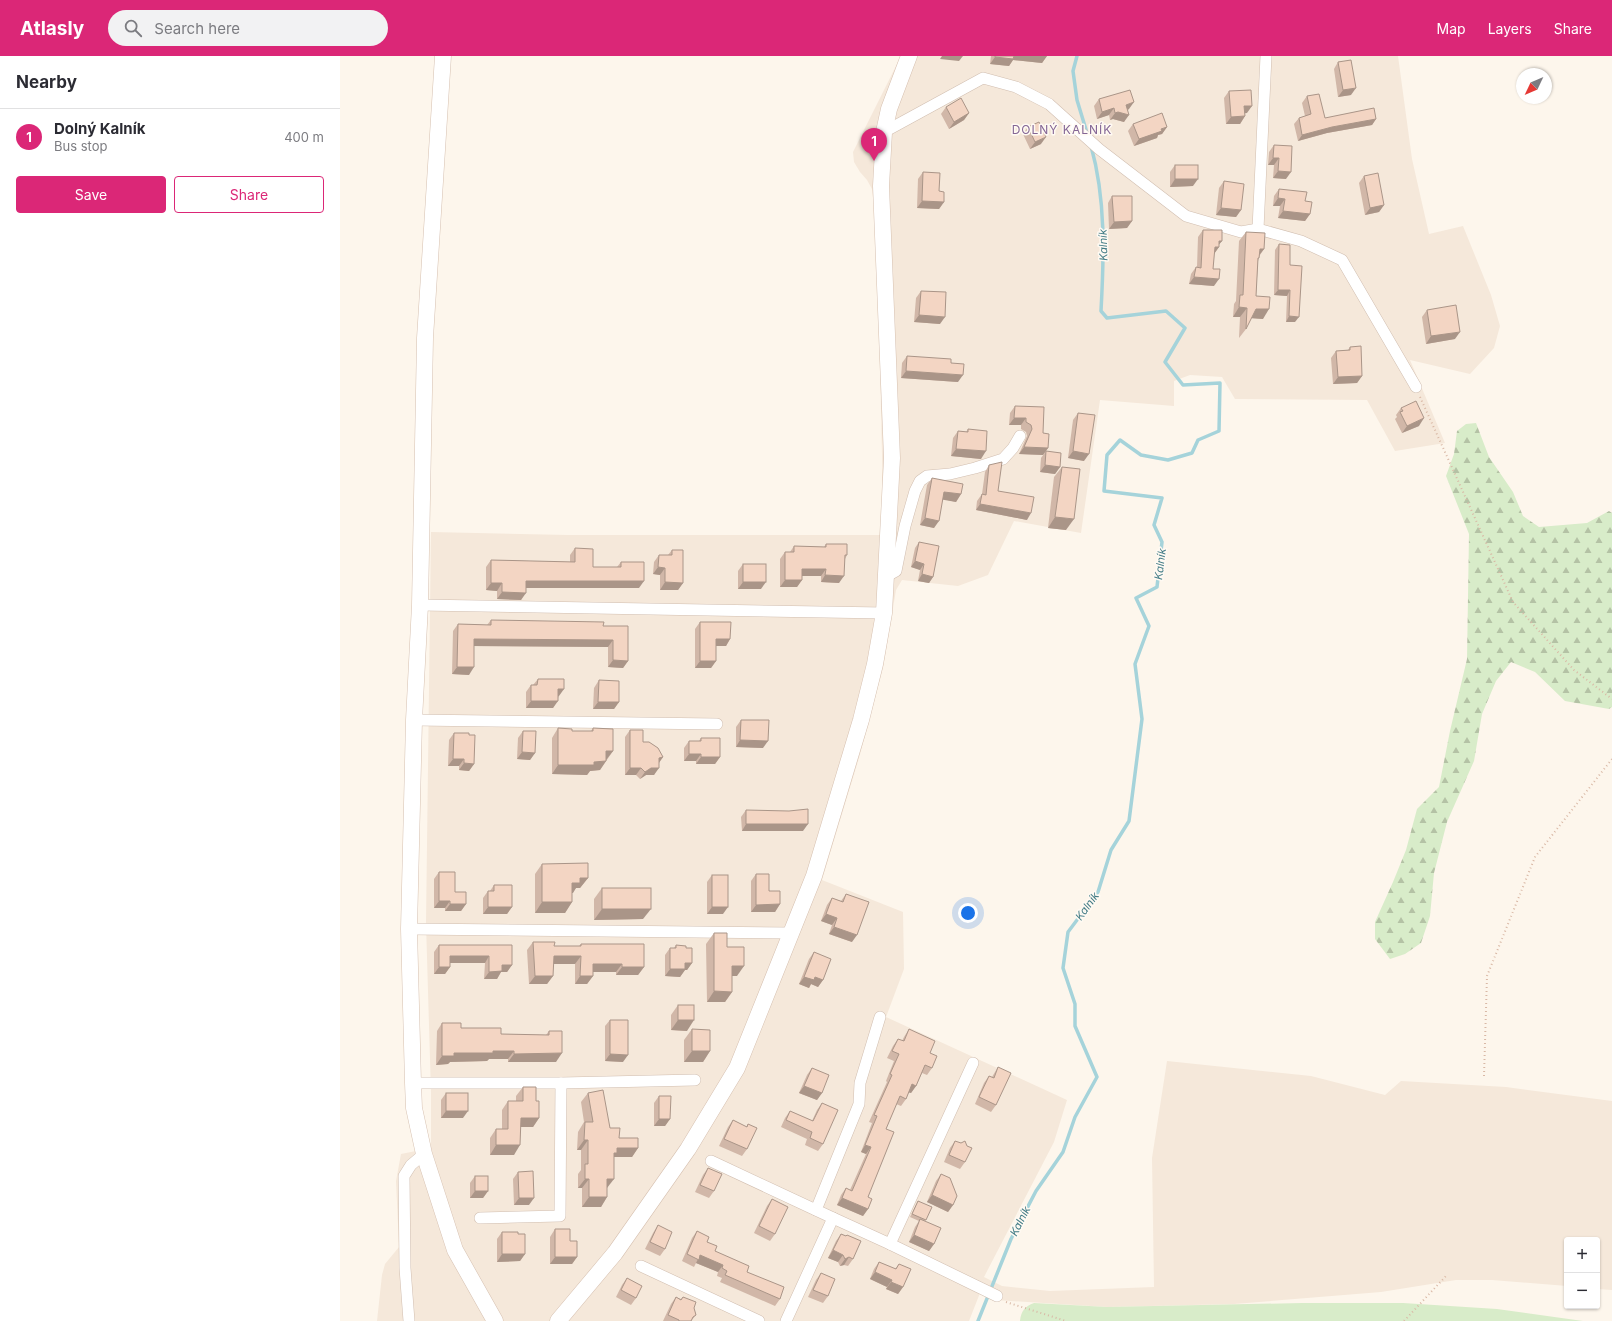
<!DOCTYPE html>
<meta charset="utf-8">
<style>
:root{--surface:#fff;--page:#f2f2f3;--text:#2b2b33;--muted:#7c7c81;--line:#e1e1e2;--accent:#db2777}
body{margin:0;font-family:Inter,sans-serif;background:var(--page);color:var(--text)}
.controls{position:absolute;right:12px;bottom:12px;display:grid;overflow:hidden;border-radius:4px;box-shadow:0 1px 3px #0004}
.controls button{width:36px;height:36px;display:grid;place-items:center;padding:0;border:0;border-bottom:1px solid var(--line);background:var(--surface);color:var(--text);font:20px sans-serif}
.compass{position:absolute;left:1176px;top:12px;width:36px;height:36px;border-radius:50%;background:var(--surface);box-shadow:0 1px 3px #0004;rotate:226deg}
.you{position:absolute;left:628px;top:857px;width:14px;height:14px;margin:-10px;border:3px solid #fff;border-radius:50%;background:#1a73e8;box-shadow:0 0 0 6px #1a73e833}
.badge{display:grid;place-items:center;width:26px;height:26px;border-radius:50%;background:var(--accent);color:#fff;font-size:13px;font-weight:700}
.pin{position:absolute;translate:-50% -33px;filter:drop-shadow(0 1px 2px #0008)}
.pin::after{content:'';position:absolute;top:21px;width:14px;height:12px;background:inherit;clip-path:polygon(0 0,100% 0,50% 100%)}
.list{margin:0;padding:0;list-style:none}
h2{display:flex;justify-content:space-between;align-items:center;height:52px;margin:0;padding:0 16px;font-size:17px}
h2 small{font-size:13px;font-weight:400;color:var(--muted)}
.list li{display:grid;grid-template-columns:26px 1fr auto;gap:12px;align-items:center;box-sizing:border-box;height:56px;padding:0 16px;border-top:1px solid var(--line)}
.list b{display:block;font-size:15px;white-space:nowrap}
.list p{margin:0;font-size:13px;white-space:nowrap;color:var(--muted)}
.list em{font-size:13px;font-style:normal;color:var(--muted)}
.actions{display:flex;gap:8px;padding:12px 16px}
.actions a{flex:1;padding:9px 0;border:1px solid var(--accent);border-radius:4px;text-align:center;font-size:14px;color:var(--accent)}
.actions .main{background:var(--accent);color:#fff}
.icon{flex:none;width:22px;height:22px;fill:none;stroke:currentColor;stroke-width:2;stroke-linecap:round;stroke-linejoin:round}
.map{position:relative;flex:none;width:1272px;height:1265px;overflow:hidden}
header{display:flex;align-items:center;gap:24px;box-sizing:border-box;height:56px;padding:0 20px;background:var(--accent);color:#fff}
header strong{font-size:19px}
nav{display:flex;gap:22px;margin-inline-start:auto;font-size:14px}
.search{width:280px;height:36px;background:var(--page);display:flex;align-items:center;gap:10px;box-sizing:border-box;padding:0 14px;border-radius:22px;color:var(--muted);font-size:15px}
main{display:flex}
aside{flex:1;background:var(--surface)}
.map>svg:first-child{display:block}
.residential{fill:#f5e8da}
.green{fill:#d8ecc9}
.forest{fill:url(#forest-firs)}
.lines{fill:none;stroke-linecap:round;stroke-linejoin:round}
.stream{stroke:#a5d3da;stroke-width:3.5}
.street-casing{stroke:#d1beb0;stroke-width:12}
.secondary-casing{stroke:#d6c0b0;stroke-width:17}
.path{stroke:#d9b8a5;stroke-width:2;stroke-dasharray:1 3;stroke-linecap:butt}
.street{stroke:#fff;stroke-width:11}
.secondary{stroke:#fff;stroke-width:16}
.wall{fill:#d1b7a8}
.shaded-wall{fill:#aa9588}
.building{fill:#f3d5c3;stroke:#aa9588}
.labels{text-anchor:middle;stroke-width:3;stroke-linejoin:round;paint-order:stroke}
.water-label{font-size:11px;font-style:italic;fill:#437c86;stroke:#fffaf3}
.quarter-label{font-size:12px;letter-spacing:1px;fill:#846695;stroke:#fffaf3}
</style>
<header>
<strong>Atlasly</strong>
<div class="search"><svg class="icon" aria-label="search" viewBox="0 0 24 24"><circle cx="10" cy="10" r="6"/><path d="M15 15l6 6"/></svg>Search here</div>
<nav><a>Map</a><a>Layers</a><a>Share</a></nav>
</header>
<main>
<aside>
<h2>Nearby<small></small></h2>
<ul class="list">
<li><span class="badge">1</span><div><b>Dolný Kalník</b><p>Bus stop</p></div><em>400 m</em></li>
</ul>
<div class="actions"><a class="main">Save</a><a>Share</a></div>
</aside>
<div class="map">
<svg width="1272" height="1265" viewBox="0 0 1272 1265">
<defs>
<pattern id="forest-firs" width="22" height="20" patternUnits="userSpaceOnUse"><rect width="22" height="20" fill="#d8ecc9"/><path d="M5 1l3.5 6h-7zM16 11l3.5 6h-7z" fill="#b4c2a5"/></pattern>
</defs>
<rect width="100%" height="100%" fill="#fdf6ec"/>
<!-- residential -->
<polygon class="residential" points="561,0 1058,0 1072,103 1089,178 1123,170 1151,239 1160,270 1154,292 1130,318 1070,304 1105,387 1055,395 1027,344 895,343 882,321 850,319 834,325 834,350 760,344 741,477 674,465 648,519 618,530 562,524 556,534 543,612 519,702 482,824 563,856 564,913 546,961 727,1044 714,1086 644,1221 662,1230 710,1235 814,1231 812,1102 827,1005 971,1020 1045,1039 1061,1025 1166,1031 1272,1045 1272,1234 1257,1233 1257,1184 1227,1184 1227,1230 1152,1224 1116,1224 1041,1236 894,1248 767,1251 656,1244 640,1237 629,1265 37,1265 42,1219 45,1208 59,1191 56,1125 61,1098 91,1092 91,1037 86,867 91,476 228,479 542,479 542,399 537,175 532,133 527,124 520,116 514,106 513,96"/>
<!-- green -->
<path class="green" d="M694 1247 767 1251 962 1247H1063L1157 1253 1243 1265H680C681 1255 685 1250 694 1247Z"/>
<!-- forest -->
<polygon class="forest" points="1136,367 1149,401 1173,436 1183,460 1199,471 1247,467 1269,455 1272,457 1272,651 1269,653 1225,645 1195,616 1171,606 1156,625 1142,658 1134,705 1107,766 1094,817 1090,860 1081,887 1065,898 1050,903 1035,883 1035,866 1053,826 1066,794 1077,753 1099,731 1110,675 1127,603 1129,478 1106,420 1114,398 1117,375 1126,368"/>
<g class="lines">
<!-- stream -->
<g class="stream">
<polyline points="737,0 733,15 737,44 747,77"/>
<path d="M638 1265 671 1183 696 1135 723 1096 735 1061 757 1021 735 970V948L723 912 728 876 758 836 771 794 789 765 802 663 795 608 809 570 796 542 817 531 822 486 814 469 822 442 764 435 767 399 780 384 801 399 828 404 852 397 858 384 879 375 880 327 843 329 825 306 845 272 826 255 767 262 761 255C764 200 766 143 751 90"/>
</g>
<defs>
<g id="street">
<polyline points="544,76 643,22 676,31 709,48 759,93 846,160 901,176 918,173 961,185 1002,204 1076,331"/>
<polyline points="918,173 926,0"/>
<polyline points="547,520 556,515 565,470 575,435 580,425 587,420 610,418 635,412 663,403 673,392 680,380"/>
<polyline points="80,549 544,557"/>
<polyline points="74,664 377,668"/>
<polyline points="69,873 451,877"/>
<polyline points="73,1027 221,1027 355,1024"/>
<polyline points="371,1105 493,1162 446,1265"/>
<polyline points="476,1154 519,1048 520,1027 540,961"/>
<polyline points="140,1162 220,1160 221,1027"/>
<polyline points="493,1162 550,1188 657,1240"/>
<polyline points="550,1188 633,1007"/>
<polyline points="301,1210 419,1265"/>
<polyline points="69,1265 65,1212 64,1120 71,1109 84,1098"/>
</g>
<g id="secondary">
<polyline points="103,0 85,282 80,549 74,664 69,873 73,1027 74,1052 84,1098 115,1194 155,1265"/>
<polyline points="218,1265 275,1197 348,1093 397,1012 474,820 521,664 535,608 544,557 552,402 541,130 544,76 549,53 569,0"/>
</g>
</defs>
<!-- street casing -->
<use href="#street" class="street-casing"/>
<!-- secondary casing -->
<use href="#secondary" class="secondary-casing"/>
<!-- path -->
<g class="path">
<polyline points="1080,341 1173,546 1234,614 1272,643"/>
<polyline points="1144,1020 1147,920 1195,801 1272,703"/>
<polyline points="666,1246 726,1265"/>
<polyline points="1064,1265 1106,1220"/>
</g>
<!-- street -->
<use href="#street" class="street"/>
<!-- secondary -->
<use href="#secondary" class="secondary"/>
</g>
<!-- wall -->
<g class="wall">
<polygon points="651,0 707,0 702,7 673,4 669,10 650,8"/>
<polygon points="998,6 1011,39 998,41 994,13"/>
<polygon points="889,35 907,57 905,57 905,60 900,68 886,68 884,42"/>
<polygon points="967,40 985,62 1036,63 1032,69 987,77 958,85 954,68 959,62 965,60 962,47"/>
<polygon points="759,43 789,53 788,54 784,66 773,63 770,64 769,59 757,63 754,50"/>
<polygon points="606,51 629,57 624,64 609,73 601,58"/>
<polygon points="793,68 827,71 822,78 818,79 817,82 794,90 788,75"/>
<polygon points="688,71 701,88 690,93 683,78"/>
<polygon points="934,89 946,123 933,122 934,109 928,109 929,96"/>
<polygon points="835,109 853,130 830,131 830,116"/>
<polygon points="583,116 599,135 604,146 599,153 577,152 578,123"/>
<polygon points="1024,120 1044,149 1039,156 1025,159 1019,127"/>
<polygon points="884,125 901,154 896,161 876,159 879,132"/>
<polygon points="939,133 970,158 965,165 938,162 940,150 933,150 934,140"/>
<polygon points="772,140 792,165 787,172 769,173 768,147"/>
<polygon points="863,174 882,185 879,188 879,191 874,198 873,213 874,230 849,228 851,218 856,211 857,211 858,181"/>
<polygon points="906,176 924,193 920,199 918,205 916,240 923,263 911,262 906,273 899,282 900,261 893,261 894,248 896,245 899,185"/>
<polygon points="939,188 950,209 955,266 946,266 947,240 934,239 935,194"/>
<polygon points="581,235 600,268 574,266 576,242"/>
<polygon points="1087,254 1115,283 1086,288 1082,261"/>
<polygon points="1010,291 1022,320 1017,327 993,328 991,302 996,295 1008,294"/>
<polygon points="567,300 618,326 561,322 562,307"/>
<polygon points="675,350 703,377 708,392 703,399 679,398 687,380 686,376 681,373 681,369 669,369 670,357"/>
<polygon points="1061,352 1079,370 1062,377 1055,363 1057,361 1056,359"/>
<polygon points="738,357 744,405 728,402 733,364"/>
<polygon points="628,373 641,403 611,400 613,382 618,375 626,376"/>
<polygon points="706,395 720,411 715,418 700,416 701,402"/>
<polygon points="649,409 658,435 687,464 636,454 637,445 642,438 645,416"/>
<polygon points="722,411 726,474 708,472 714,421"/>
<polygon points="592,422 621,438 616,446 603,443 594,472 580,469 587,429"/>
<polygon points="579,486 593,521 589,527 578,525 580,514 571,511 575,492"/>
<polygon points="486,488 507,499 505,503 499,527 481,526 481,520 462,520 462,524 457,531 440,531 440,503 445,496 450,496 454,490 484,491"/>
<polygon points="235,492 253,511 277,511 281,506 299,532 186,532 181,544 157,543 157,535 146,534 146,511 151,504 230,506 230,499"/>
<polygon points="332,494 343,527 338,534 320,534 320,519 313,518 314,506 319,499 328,499"/>
<polygon points="403,508 421,533 398,533 398,515"/>
<polygon points="151,564 263,570 288,605 283,612 268,611 268,591 134,590 129,619 112,618 113,575 118,568 147,569"/>
<polygon points="360,566 390,583 386,590 376,590 376,605 371,612 355,612 355,573"/>
<polygon points="198,623 219,640 213,652 186,652 186,636 191,629 193,629"/>
<polygon points="259,624 279,646 274,653 253,653 254,632"/>
<polygon points="401,664 423,692 396,691 396,671"/>
<polygon points="218,672 232,675 251,675 253,672 273,695 260,714 250,715 247,719 212,718 212,682"/>
<polygon points="290,674 303,686 323,701 319,707 314,719 306,719 300,723 296,719 285,719 285,681"/>
<polygon points="183,675 195,697 190,704 177,703 178,682"/>
<polygon points="114,677 134,708 129,715 119,714 119,710 108,710 109,684"/>
<polygon points="361,682 380,701 375,708 356,708 356,705 344,705 344,692 349,685 359,685"/>
<polygon points="406,754 463,775 402,775 401,761"/>
<polygon points="202,808 248,822 240,832 236,832 232,837 232,846 225,857 195,857 195,818"/>
<polygon points="99,816 115,836 126,848 121,855 105,855 105,852 94,852 94,823"/>
<polygon points="416,818 440,848 435,856 411,856 411,825"/>
<polygon points="372,819 383,858 367,858 367,826"/>
<polygon points="154,829 172,851 167,858 143,858 143,842 148,835 150,835"/>
<polygon points="262,832 303,863 254,864 254,843"/>
<polygon points="506,838 512,886 489,878 492,869 481,865 487,849 492,842 501,845"/>
<polygon points="374,877 387,891 397,920 392,920 392,936 385,946 367,946 366,888"/>
<polygon points="193,886 214,890 239,890 241,888 304,911 298,919 276,919 276,916 253,916 253,920 247,928 235,928 235,908 213,908 213,920 207,928 189,928 187,894"/>
<polygon points="99,889 172,889 172,909 167,916 161,916 157,923 144,923 145,907 110,907 110,911 105,918 94,918 94,896"/>
<polygon points="336,889 346,892 352,907 347,914 345,914 340,921 325,920 325,899 330,892 334,892"/>
<polygon points="474,896 483,924 478,931 471,928 469,932 459,928 469,903"/>
<polygon points="338,949 347,975 331,974 331,959"/>
<polygon points="270,964 283,1006 265,1005 265,970"/>
<polygon points="102,967 121,972 161,978 206,979 209,975 216,1006 168,1006 168,1003 149,1003 147,1005 110,1006 108,1008 96,1009 97,975"/>
<polygon points="352,973 370,995 363,1006 344,1006 344,984"/>
<polygon points="569,973 590,997 592,1012 587,1019 582,1017 576,1030 571,1037 569,1036 566,1043 561,1050 556,1048 546,1073 528,1141 528,1153 523,1160 497,1149 501,1139 506,1132 510,1134 526,1098 521,1096 532,1067 529,1066 547,1026 546,1025 554,1005 547,1002 553,990 558,983 562,985 564,981"/>
<polygon points="658,1011 656,1049 651,1056 635,1048 644,1027 649,1020 652,1021"/>
<polygon points="472,1012 482,1037 477,1044 459,1037 467,1019"/>
<polygon points="183,1031 196,1045 199,1062 193,1071 180,1071 174,1099 150,1099 150,1082 156,1073 162,1073 162,1054 168,1045 176,1045 176,1040"/>
<polygon points="106,1037 123,1062 101,1062 101,1044"/>
<polygon points="248,1037 270,1072 279,1082 298,1092 292,1101 274,1101 267,1132 267,1141 261,1151 242,1151 242,1132 238,1132 238,1118 241,1114 241,1094 237,1094 238,1076 244,1066 241,1046"/>
<polygon points="319,1040 330,1063 325,1070 314,1070 314,1047"/>
<polygon points="482,1047 483,1088 478,1095 465,1089 467,1083 441,1071 445,1062 450,1055 472,1065 477,1054"/>
<polygon points="393,1064 406,1071 408,1068 407,1093 402,1100 379,1090 388,1071"/>
<polygon points="615,1085 625,1106 620,1113 604,1106 610,1092"/>
<polygon points="368,1112 374,1135 369,1142 355,1136 363,1119"/>
<polygon points="178,1116 189,1149 174,1149 173,1123"/>
<polygon points="601,1118 613,1149 608,1156 587,1146 596,1125"/>
<polygon points="135,1120 148,1135 143,1142 130,1142 130,1127"/>
<polygon points="432,1143 435,1178 430,1185 414,1177 427,1150"/>
<polygon points="578,1145 586,1164 585,1165 594,1188 589,1195 569,1186 575,1171 579,1165 570,1161"/>
<polygon points="318,1169 325,1193 320,1200 305,1193 313,1177"/>
<polygon points="215,1173 230,1185 237,1201 232,1208 210,1208 210,1181"/>
<polygon points="357,1175 375,1195 407,1216 440,1243 435,1250 380,1226 382,1222 377,1220 378,1216 356,1207 354,1211 342,1205 352,1182"/>
<polygon points="162,1176 178,1178 185,1198 180,1205 157,1206 157,1183"/>
<polygon points="501,1178 506,1180 507,1179 513,1203 508,1210 504,1209 500,1210 498,1206 488,1202 496,1185"/>
<polygon points="539,1206 555,1213 559,1208 563,1231 558,1238 546,1233 547,1231 530,1223 534,1213"/>
<polygon points="481,1217 488,1240 483,1247 468,1241 476,1224"/>
<polygon points="287,1222 296,1242 291,1249 276,1241 282,1229"/>
<polygon points="336,1241 341,1243 343,1241 354,1252 356,1259 351,1265 323,1265 331,1248"/>
</g>
<!-- shaded-wall -->
<g class="shaded-wall">
<polygon points="602,0 623,0 619,5 600,3"/>
<polygon points="672,0 707,0 702,7 673,4 669,10 650,8 655,1"/>
<polygon points="1016,32 1011,39 998,41 1003,34"/>
<polygon points="794,46 789,53 781,56 786,49"/>
<polygon points="904,50 912,50 907,57 899,58"/>
<polygon points="774,52 769,59 757,63 762,56"/>
<polygon points="778,56 789,59 784,66 773,63 770,64 775,57"/>
<polygon points="629,57 624,64 609,73 614,66"/>
<polygon points="905,60 900,68 886,68 891,61"/>
<polygon points="1036,63 1032,69 987,77 958,85 962,79 992,71"/>
<polygon points="827,71 822,78 818,79 817,82 794,90 799,83"/>
<polygon points="706,81 701,88 690,93 695,86"/>
<polygon points="933,102 939,102 934,109 928,109"/>
<polygon points="938,115 951,116 946,123 933,122"/>
<polygon points="835,123 858,123 853,130 830,131"/>
<polygon points="938,142 945,143 940,150 933,150"/>
<polygon points="582,145 604,146 599,153 577,152"/>
<polygon points="1044,149 1039,156 1025,159 1030,152"/>
<polygon points="881,152 901,154 896,161 876,159"/>
<polygon points="943,155 970,158 965,165 938,162"/>
<polygon points="792,165 787,172 769,173 774,166"/>
<polygon points="879,185 882,185 877,191 879,191 874,198 870,198"/>
<polygon points="920,193 924,193 917,202"/>
<polygon points="854,221 879,223 874,230 849,228"/>
<polygon points="938,234 950,234 947,240 934,239"/>
<polygon points="899,251 907,252 900,261 893,261"/>
<polygon points="916,253 929,253 923,263 909,262"/>
<polygon points="579,259 605,261 600,268 574,266"/>
<polygon points="949,260 959,261 955,266 946,266"/>
<polygon points="1120,276 1115,283 1086,288 1091,280"/>
<polygon points="566,315 623,319 618,326 561,322"/>
<polygon points="1022,320 1017,327 993,328 998,321"/>
<polygon points="674,362 686,362 681,369 669,369"/>
<polygon points="1084,362 1079,370 1062,377 1067,370"/>
<polygon points="684,391 708,392 703,399 679,398"/>
<polygon points="616,393 646,395 641,403 611,400"/>
<polygon points="733,395 749,398 744,405 728,402"/>
<polygon points="705,409 720,411 715,418 700,416"/>
<polygon points="604,436 621,438 616,446 599,443"/>
<polygon points="640,448 691,457 687,464 636,454"/>
<polygon points="715,461 734,463 726,474 708,472"/>
<polygon points="585,462 599,465 594,472 580,469"/>
<polygon points="575,505 584,508 580,514 571,511"/>
<polygon points="318,511 325,512 320,519 313,518"/>
<polygon points="462,513 486,513 481,520 457,520"/>
<polygon points="582,518 593,521 589,527 578,525"/>
<polygon points="485,519 504,520 499,527 481,526"/>
<polygon points="445,524 462,524 457,531 440,531"/>
<polygon points="186,525 304,525 299,532 181,532"/>
<polygon points="325,526 343,527 338,534 320,534"/>
<polygon points="403,526 426,526 421,533 398,533"/>
<polygon points="151,527 162,527 157,535 146,534"/>
<polygon points="162,536 186,537 181,544 157,543"/>
<polygon points="134,583 273,584 268,591 129,590"/>
<polygon points="376,583 390,583 386,590 371,590"/>
<polygon points="273,604 288,605 283,612 268,611"/>
<polygon points="360,605 376,605 371,612 355,612"/>
<polygon points="117,611 134,611 129,619 112,618"/>
<polygon points="218,633 224,633 219,640 213,640"/>
<polygon points="191,645 218,645 213,652 186,652"/>
<polygon points="258,646 279,646 274,653 253,653"/>
<polygon points="400,684 428,685 423,692 396,691"/>
<polygon points="266,695 273,695 266,704"/>
<polygon points="182,696 195,697 190,704 177,703"/>
<polygon points="349,698 361,698 356,705 344,705"/>
<polygon points="323,701 318,708 319,702"/>
<polygon points="361,701 380,701 375,708 356,708"/>
<polygon points="113,703 124,703 119,710 108,710"/>
<polygon points="266,705 260,714 250,715 247,719 212,718 218,709"/>
<polygon points="124,707 134,708 129,715 119,714"/>
<polygon points="290,712 301,712 296,719 285,719"/>
<polygon points="311,712 319,712 314,719 306,719 300,723 305,716"/>
<polygon points="406,768 468,768 463,775 402,775"/>
<polygon points="240,822 248,822 240,832 236,832 233,837 225,837 232,827"/>
<polygon points="99,845 110,845 105,852 94,852"/>
<polygon points="202,846 232,846 225,857 195,857"/>
<polygon points="110,848 126,848 121,855 105,855"/>
<polygon points="440,848 435,856 411,856 416,849"/>
<polygon points="148,851 172,851 167,858 143,858"/>
<polygon points="372,851 388,851 383,858 367,858"/>
<polygon points="262,853 311,853 303,863 254,864"/>
<polygon points="486,858 497,862 492,869 481,865"/>
<polygon points="494,871 517,879 512,886 489,878"/>
<polygon points="110,900 149,900 145,907 105,907"/>
<polygon points="214,900 241,900 235,908 208,908"/>
<polygon points="345,907 352,907 347,914 345,914 340,921 325,920 330,913"/>
<polygon points="253,908 282,908 276,916 247,916"/>
<polygon points="162,909 172,909 167,916 161,916 157,923 144,923 149,916"/>
<polygon points="392,910 404,910 397,920 385,920"/>
<polygon points="99,911 110,911 105,918 94,918"/>
<polygon points="282,911 304,911 298,919 276,919"/>
<polygon points="195,920 213,920 207,928 189,928"/>
<polygon points="240,920 253,920 247,928 235,928"/>
<polygon points="464,921 475,921 483,924 478,931 471,928 469,932 459,928"/>
<polygon points="374,935 392,936 385,946 367,946"/>
<polygon points="338,964 354,964 347,975 331,974"/>
<polygon points="153,995 174,995 168,1003 149,1003 147,1005 110,1006 108,1008 96,1009 102,1000 114,997"/>
<polygon points="352,995 370,995 363,1006 344,1006"/>
<polygon points="222,997 216,1006 168,1006 174,998"/>
<polygon points="270,998 288,999 283,1006 265,1005"/>
<polygon points="572,1028 576,1030 571,1037 567,1036"/>
<polygon points="464,1030 482,1037 477,1044 459,1037"/>
<polygon points="106,1055 128,1055 123,1062 101,1062"/>
<polygon points="181,1062 199,1062 193,1071 174,1071"/>
<polygon points="319,1063 330,1063 325,1070 314,1070"/>
<polygon points="244,1084 248,1084 241,1094 237,1094"/>
<polygon points="156,1089 180,1089 174,1099 150,1099"/>
<polygon points="525,1089 531,1091 526,1098 521,1096"/>
<polygon points="277,1092 298,1092 292,1101 273,1101 267,1106"/>
<polygon points="245,1123 249,1123 242,1132 238,1132"/>
<polygon points="267,1123 274,1123 267,1132"/>
<polygon points="135,1135 148,1135 143,1142 130,1142"/>
<polygon points="592,1139 613,1149 608,1156 587,1146"/>
<polygon points="249,1141 267,1141 261,1151 242,1151"/>
<polygon points="179,1142 194,1142 189,1149 174,1149"/>
<polygon points="502,1142 528,1153 523,1160 497,1149"/>
<polygon points="574,1179 594,1188 589,1195 569,1186"/>
<polygon points="493,1194 503,1199 498,1206 488,1202"/>
<polygon points="162,1198 185,1198 180,1205 157,1206"/>
<polygon points="360,1199 383,1209 378,1216 356,1207"/>
<polygon points="215,1201 237,1201 232,1208 210,1208"/>
<polygon points="509,1201 504,1209 500,1210 505,1203"/>
<polygon points="535,1216 552,1224 547,1231 530,1223"/>
<polygon points="551,1226 563,1231 558,1238 546,1233"/>
</g>
<!-- building -->
<g class="building">
<polygon points="655,0 674,0 673,3 655,1"/>
<polygon points="1011,4 1016,32 1003,34 998,6"/>
<polygon points="790,34 794,46 786,49 789,59 778,56 775,57 774,52 762,56 759,43"/>
<polygon points="911,34 912,50 904,50 905,60 891,61 889,35"/>
<polygon points="979,38 985,62 1034,52 1036,63 992,71 962,79 959,62 971,58 967,40"/>
<polygon points="621,42 629,57 614,66 606,51"/>
<polygon points="822,57 827,71 821,73 822,75 799,83 793,68"/>
<polygon points="699,66 706,81 695,86 688,71"/>
<polygon points="934,89 952,90 951,116 938,115 939,102 933,102"/>
<rect x="835" y="109" width="23" height="14"/>
<polygon points="583,116 600,117 599,135 604,136 604,146 582,145"/>
<polygon points="1038,117 1044,149 1030,152 1024,120"/>
<polygon points="884,125 904,128 901,154 881,152"/>
<polygon points="939,133 967,136 965,145 972,146 970,158 943,155 945,143 938,142"/>
<polygon points="772,140 792,140 792,165 774,166"/>
<polygon points="863,174 882,174 882,185 879,185 879,191 875,191 873,213 880,213 879,223 854,221 856,211 861,212"/>
<polygon points="906,176 925,177 924,193 920,193 919,202 918,202 916,240 930,241 929,253 916,253 906,273 907,252 899,251 900,239 903,239"/>
<polygon points="939,188 950,189 950,209 962,210 959,261 949,260 950,234 938,234"/>
<polygon points="581,235 606,236 605,261 579,259"/>
<polygon points="1116,249 1120,276 1091,280 1087,254"/>
<polygon points="1021,290 1022,320 998,321 996,295 1010,294 1010,291"/>
<polygon points="567,300 611,303 611,307 624,308 623,319 566,315"/>
<polygon points="1076,345 1084,362 1067,370 1060,356 1063,355 1061,352"/>
<polygon points="675,350 704,351 703,377 709,378 708,392 684,391 692,373 691,369 686,366 686,362 674,362"/>
<polygon points="738,357 755,359 749,398 733,395"/>
<polygon points="628,373 647,375 646,395 616,393 618,375 628,376"/>
<polygon points="706,395 721,397 720,411 705,409"/>
<polygon points="662,406 658,435 694,441 691,457 640,448 642,438 646,439 649,409"/>
<polygon points="722,411 740,413 734,463 715,461"/>
<polygon points="592,422 623,428 621,438 604,436 599,465 585,462"/>
<polygon points="579,486 599,490 593,521 582,518 584,508 575,505"/>
<polygon points="486,488 507,488 507,499 505,499 504,520 485,519 486,513 462,513 462,524 445,524 445,496 454,496 454,490 486,491"/>
<polygon points="235,492 253,493 253,511 281,511 281,506 304,506 304,525 186,525 186,537 162,536 162,527 151,527 151,504 235,506"/>
<polygon points="332,494 343,494 343,527 325,526 325,512 318,511 319,499 332,499"/>
<rect x="403" y="508" width="23" height="18"/>
<polygon points="151,564 264,566 263,570 288,570 288,605 273,604 273,584 134,583 134,611 117,611 118,568 151,569"/>
<polygon points="360,566 391,566 390,583 376,583 376,605 360,605"/>
<polygon points="198,623 224,623 224,633 218,633 218,645 191,645 191,629 197,629"/>
<polygon points="259,624 279,625 279,646 258,646"/>
<polygon points="401,664 429,664 428,685 400,684"/>
<polygon points="218,672 232,673 232,675 253,675 253,672 273,673 273,695 266,695 266,705 254,706 254,709 218,709"/>
<polygon points="290,674 303,674 303,686 309,686 318,692 323,701 319,702 319,712 311,712 305,716 301,712 290,712"/>
<polygon points="183,675 196,675 195,697 182,696"/>
<polygon points="114,677 129,677 129,679 135,679 134,708 124,707 124,703 113,703"/>
<polygon points="361,682 380,682 380,701 361,701 361,698 349,698 349,685 361,685"/>
<polygon points="468,753 468,768 406,768 406,754 449,755"/>
<polygon points="248,807 248,822 240,822 240,827 232,827 232,846 202,846 202,808"/>
<polygon points="99,816 115,816 115,836 126,836 126,848 110,848 110,845 99,845"/>
<polygon points="416,818 429,818 429,835 440,835 440,848 416,849"/>
<rect x="372" y="819" width="16" height="32"/>
<polygon points="154,829 172,829 172,851 148,851 148,835 154,835"/>
<rect x="262" y="832" width="49" height="21"/>
<polygon points="506,838 529,846 517,879 494,871 497,862 486,858 492,842 503,846"/>
<polygon points="374,877 387,877 387,891 404,891 404,910 392,910 392,936 374,935"/>
<polygon points="193,886 215,886 214,890 241,890 241,888 304,888 304,911 282,911 282,908 253,908 253,920 240,920 241,900 214,900 213,920 195,920"/>
<polygon points="99,889 172,889 172,909 162,909 162,915 149,916 149,900 110,900 110,911 99,911"/>
<polygon points="336,889 346,890 346,892 352,892 352,907 345,907 345,913 330,913 330,892 336,892"/>
<polygon points="474,896 491,903 483,924 475,921 474,924 464,921"/>
<rect x="338" y="949" width="16" height="15"/>
<polygon points="270,964 288,964 288,999 270,998"/>
<polygon points="102,967 121,967 121,972 161,972 161,978 209,979 209,975 222,975 222,997 174,998 174,995 153,995 153,997 114,997 114,1000 102,1000"/>
<polygon points="352,973 370,974 370,995 352,995"/>
<polygon points="569,973 595,985 590,997 597,1000 592,1012 585,1009 576,1030 572,1028 566,1043 560,1040 546,1073 554,1076 528,1141 532,1143 528,1153 502,1142 506,1132 512,1135 531,1091 525,1089 537,1060 534,1059 552,1019 550,1018 559,998 552,995 558,983 564,985"/>
<polygon points="658,1011 671,1017 656,1049 639,1041 649,1020 654,1022"/>
<polygon points="472,1012 489,1019 482,1037 464,1030"/>
<polygon points="183,1031 196,1031 196,1045 199,1045 199,1062 181,1062 180,1089 156,1089 156,1073 168,1073 168,1045 183,1045"/>
<polygon points="263,1034 270,1072 280,1072 279,1082 298,1082 298,1092 277,1092 277,1097 274,1097 274,1123 267,1123 267,1141 249,1141 249,1123 245,1123 245,1108 248,1108 248,1084 244,1084 245,1066 253,1066 248,1037"/>
<rect x="106" y="1037" width="22" height="18"/>
<polygon points="319,1040 331,1040 330,1063 319,1063"/>
<polygon points="482,1047 498,1054 483,1088 470,1082 472,1076 446,1064 450,1055 473,1065"/>
<polygon points="393,1064 407,1071 408,1068 417,1072 407,1093 384,1083"/>
<polygon points="615,1085 621,1087 625,1085 627,1090 632,1092 625,1106 609,1099"/>
<polygon points="368,1112 382,1118 374,1135 360,1129"/>
<polygon points="193,1115 194,1142 179,1142 178,1116"/>
<polygon points="601,1118 610,1122 617,1140 613,1149 592,1139"/>
<rect x="135" y="1120" width="13" height="15"/>
<polygon points="432,1143 448,1151 435,1178 419,1170"/>
<polygon points="578,1145 592,1151 586,1164 572,1158"/>
<polygon points="580,1163 601,1172 594,1188 574,1179"/>
<polygon points="318,1169 332,1176 325,1193 310,1186"/>
<polygon points="215,1173 230,1173 230,1185 237,1185 237,1201 215,1201"/>
<polygon points="357,1175 369,1181 367,1186 377,1190 375,1195 409,1210 407,1216 444,1231 440,1243 385,1219 387,1215 382,1212 383,1209 360,1199 359,1204 347,1198"/>
<polygon points="162,1176 178,1176 178,1178 185,1178 185,1198 162,1198"/>
<polygon points="501,1178 506,1180 507,1179 521,1185 513,1203 509,1201 505,1203 503,1199 493,1194"/>
<polygon points="539,1206 556,1213 559,1208 571,1213 563,1231 551,1226 552,1224 535,1216"/>
<polygon points="481,1217 495,1223 488,1240 473,1234"/>
<polygon points="287,1222 302,1230 296,1242 281,1234"/>
<polygon points="336,1241 341,1244 343,1241 356,1246 354,1252 356,1259 353,1261 351,1265 339,1265 339,1264 328,1259"/>
</g>
<g class="labels">
<!-- water labels -->
<g class="water-label">
<text transform="translate(763 189) rotate(-92)" y="4">Kalník</text>
<text transform="translate(820 508) rotate(-83)" y="4">Kalník</text>
<text transform="translate(747 850) rotate(-54)" y="4">Kalník</text>
<text transform="translate(680 1165) rotate(-63)" y="4">Kalník</text>
</g>
<!-- quarter labels -->
<g class="quarter-label">
<text x="722" y="78">DOLNÝ KALNÍK</text>
</g>
</g>
</svg>
<div class="controls">
<button>+</button>
<button>−</button>
</div>
<svg class="compass" viewBox="-18 -18 36 36"><path d="M0-13l5 13h-10z" fill="#e53935"/><path d="M0 13l5-13h-10z" fill="#7c7c81"/></svg>
<div class="you"></div>
<div class="pin badge" style="left:534px;top:105px">1</div>
</div>
</main>
